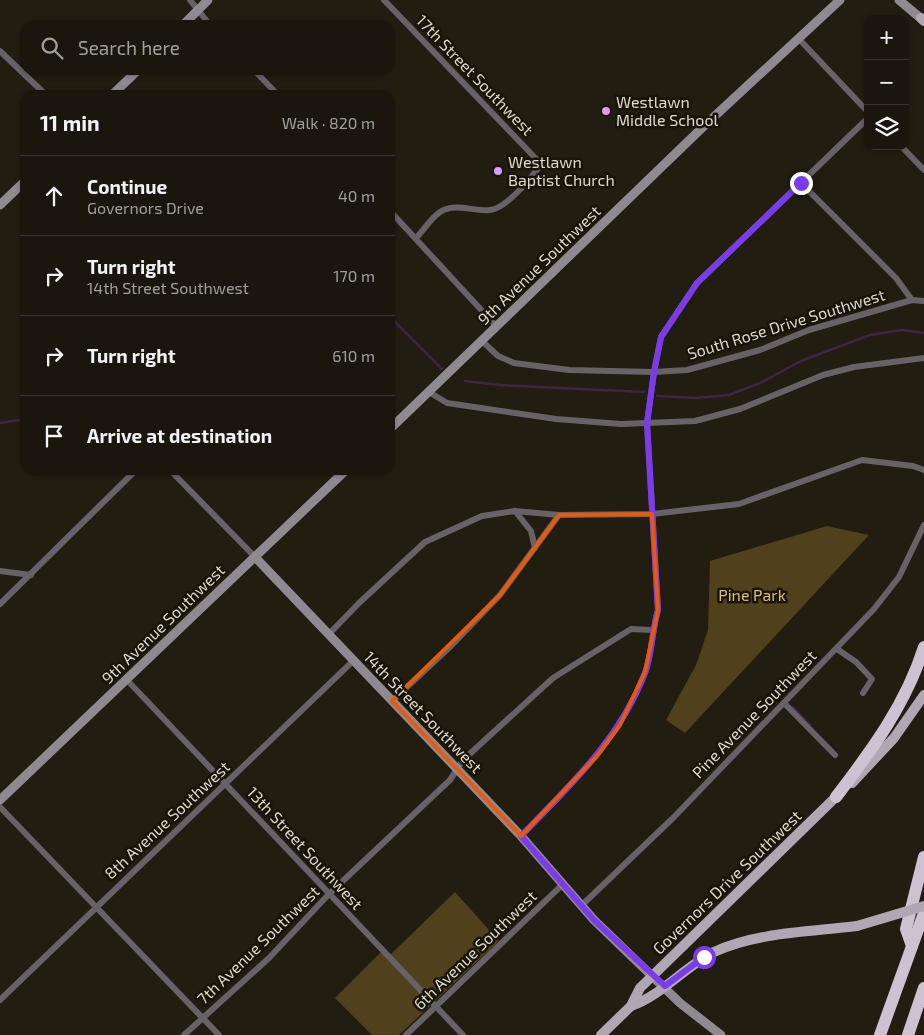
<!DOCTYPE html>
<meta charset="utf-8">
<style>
:root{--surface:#1a160d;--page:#27231b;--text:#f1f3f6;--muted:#9f9f9d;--line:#38352e}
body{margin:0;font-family:"Exo 2",sans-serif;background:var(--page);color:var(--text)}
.controls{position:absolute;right:15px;top:15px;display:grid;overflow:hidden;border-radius:10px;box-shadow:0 1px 4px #0004}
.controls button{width:45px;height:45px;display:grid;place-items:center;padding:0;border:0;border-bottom:1px solid var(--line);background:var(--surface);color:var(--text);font:25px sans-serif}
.stop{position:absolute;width:15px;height:15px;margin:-11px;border:4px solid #7c3aed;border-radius:50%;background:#fff}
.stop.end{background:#7c3aed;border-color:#fff;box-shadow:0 1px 5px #0008}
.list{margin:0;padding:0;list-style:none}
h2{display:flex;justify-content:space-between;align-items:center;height:65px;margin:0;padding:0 20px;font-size:21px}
h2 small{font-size:16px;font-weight:400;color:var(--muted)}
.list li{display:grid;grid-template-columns:32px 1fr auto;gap:15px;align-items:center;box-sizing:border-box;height:80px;padding:0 20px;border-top:1px solid var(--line)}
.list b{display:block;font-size:19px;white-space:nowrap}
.list p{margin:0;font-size:16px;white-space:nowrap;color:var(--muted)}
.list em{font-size:16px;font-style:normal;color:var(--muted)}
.icon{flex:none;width:28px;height:28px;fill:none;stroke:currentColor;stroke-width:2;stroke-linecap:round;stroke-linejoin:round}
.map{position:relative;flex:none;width:924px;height:1035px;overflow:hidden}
.search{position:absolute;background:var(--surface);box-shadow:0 1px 4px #0004;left:20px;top:20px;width:375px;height:55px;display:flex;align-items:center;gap:12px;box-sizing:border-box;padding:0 18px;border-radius:15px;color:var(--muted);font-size:19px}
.panel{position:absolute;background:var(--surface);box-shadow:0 1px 4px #0004;left:20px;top:90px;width:375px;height:385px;border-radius:15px}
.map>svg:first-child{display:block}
.green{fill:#50401b}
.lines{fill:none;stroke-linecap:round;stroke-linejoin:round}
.stream{stroke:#3d2547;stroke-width:2.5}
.street{stroke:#666267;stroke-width:6}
.secondary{stroke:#8f8992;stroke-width:9}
.primary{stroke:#afa7b3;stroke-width:10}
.highway{stroke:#ccc2d1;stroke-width:12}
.primary-bridge{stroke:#afa7b3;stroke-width:10}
.route{stroke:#7c3aed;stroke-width:6}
.marked{fill:none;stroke:#e8590c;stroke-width:4;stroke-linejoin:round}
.poi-dot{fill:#da9af6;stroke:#191408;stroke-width:2}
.labels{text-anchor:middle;stroke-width:5;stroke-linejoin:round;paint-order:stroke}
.street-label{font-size:16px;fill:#dedad2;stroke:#191408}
.poi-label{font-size:16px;fill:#dedad2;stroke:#191408;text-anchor:start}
.park-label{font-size:16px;fill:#debf79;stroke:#191408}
</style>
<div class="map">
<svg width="924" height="1035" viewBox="0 0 924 1035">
<rect width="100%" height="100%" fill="#221d11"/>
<!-- green -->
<g class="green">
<polygon points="827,526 869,535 685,733 666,720 696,665 708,630 710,561"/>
<polygon points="455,892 499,941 399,1035 372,1035 335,998 383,950 389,956"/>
</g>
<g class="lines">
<!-- stream -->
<g class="stream">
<polyline points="390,317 442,369"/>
<polyline points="465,381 500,385 644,392"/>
<polyline points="657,396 696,398 729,395 760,383 801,361 870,335 902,330 924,333"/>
<polyline points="0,423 25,419"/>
<polyline points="793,707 810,725"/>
</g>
<!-- street -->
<g class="street">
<polyline points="190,0 210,25"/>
<path d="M384 0 541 164C531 178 507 208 490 210 474 212 455 202 440 212 431 218 424 230 416 238"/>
<polyline points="798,38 868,112"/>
<polyline points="0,51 46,95"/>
<polyline points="254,70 278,95"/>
<polyline points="901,146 924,170"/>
<polyline points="801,183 896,278 912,300"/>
<polyline points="390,211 497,327"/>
<polyline points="482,341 498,356 514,363 569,370 654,372 687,370 760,350 809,330 912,300 924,301"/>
<polyline points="429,392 447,403 556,419 621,424 695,421 740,409 823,375 854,367 924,358"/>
<polyline points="170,470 255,557"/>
<polyline points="515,511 531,531 535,548"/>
<polyline points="0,571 31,575"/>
<polyline points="0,604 136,470"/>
<polyline points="330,633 359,603 425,542 482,516 515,511 559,515 652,514 739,504 862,460 913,466 924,470"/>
<polyline points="837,649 856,662 872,679 863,693"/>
<polyline points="127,680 463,1035"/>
<polyline points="392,701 452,645 500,595 559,515"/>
<polyline points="784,703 835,755"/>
<polyline points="0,807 219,1035"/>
<path d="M521 836C571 784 618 742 645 673 652 655 652 630 658 610L647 423 654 372 661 337 697 283 868 118"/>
<polyline points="581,906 674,817 874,609 899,577 924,525"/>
<polyline points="0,1000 353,661"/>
<polyline points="184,1035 269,958 329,894 450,780 463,760 553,678 631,629 652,630"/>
<polyline points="406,1035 563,884"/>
</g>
<!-- secondary -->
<g class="secondary">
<polyline points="899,0 924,21"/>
<polyline points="183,25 208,0"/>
<polyline points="112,95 138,70"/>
<polyline points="0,205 25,181"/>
<polyline points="390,429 704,126 840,0"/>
<polyline points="255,557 521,836 594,920 680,1003 721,1035"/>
<polyline points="0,800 346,470"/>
</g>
<!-- primary -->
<g class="primary">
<polyline points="921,18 924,21"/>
<polyline points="852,783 894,738 924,695"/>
<path d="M631 1006C661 996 684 967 714 952 758 932 809 932 857 926"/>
<polyline points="601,1035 631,1006 640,988 841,792"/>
</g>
<!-- highway -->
<g class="highway">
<path d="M836 797C872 750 906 704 924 647"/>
<polyline points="912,946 906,929 924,857"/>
<polyline points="880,1035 924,913"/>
<polyline points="908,1035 924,988"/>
</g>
<!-- primary-bridge -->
<polyline class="primary-bridge" points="857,926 924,906"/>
</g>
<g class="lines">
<!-- route -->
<path class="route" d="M704 957 665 986 594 920 521 836C570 785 619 741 645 673 652 654 652 630 658 610L647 423 654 372 661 337 697 283 801 183"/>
</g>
<!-- marked area -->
<path class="marked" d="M652 514 658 610 645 672 620 725 597 756 521 836 392 701 500 595 559 515Z"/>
<!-- markers -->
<g class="poi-dot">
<circle cx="606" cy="111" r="5"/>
<circle cx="498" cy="171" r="5"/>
</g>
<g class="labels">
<!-- street labels -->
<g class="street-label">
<text transform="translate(475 75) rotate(46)" y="6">17th Street Southwest</text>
<text transform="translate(539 265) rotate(-44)" y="6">9th Avenue Southwest</text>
<text transform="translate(786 324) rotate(-17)" y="6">South Rose Drive Southwest</text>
<text transform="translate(163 624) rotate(-44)" y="6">9th Avenue Southwest</text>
<text transform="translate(423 712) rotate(46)" y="6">14th Street Southwest</text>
<text transform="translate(754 714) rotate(-46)" y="6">Pine Avenue Southwest</text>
<text transform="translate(167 820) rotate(-43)" y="6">8th Avenue Southwest</text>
<text transform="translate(305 848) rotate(47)" y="6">13th Street Southwest</text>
<text transform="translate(727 882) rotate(-44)" y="6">Governors Drive Southwest</text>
<text transform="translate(258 945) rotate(-44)" y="6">7th Avenue Southwest</text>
<text transform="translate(475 950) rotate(-44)" y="6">6th Avenue Southwest</text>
</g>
<!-- poi labels -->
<g class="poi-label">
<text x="616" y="108">Westlawn<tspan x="616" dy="18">Middle School</tspan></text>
<text x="508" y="168">Westlawn<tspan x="508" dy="18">Baptist Church</tspan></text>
</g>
<!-- park labels -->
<g class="park-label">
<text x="752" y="601">Pine Park</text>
</g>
</g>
</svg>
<div class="controls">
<button>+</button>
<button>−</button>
<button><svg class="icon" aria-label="layers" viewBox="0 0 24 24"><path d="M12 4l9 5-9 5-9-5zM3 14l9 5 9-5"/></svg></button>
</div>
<div class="stop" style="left:704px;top:957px"></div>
<div class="stop end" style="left:801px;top:183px"></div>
<div class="search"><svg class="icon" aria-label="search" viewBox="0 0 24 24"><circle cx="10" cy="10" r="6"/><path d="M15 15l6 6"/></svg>Search here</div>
<section class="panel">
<h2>11 min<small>Walk · 820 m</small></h2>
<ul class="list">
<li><svg class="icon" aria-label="ahead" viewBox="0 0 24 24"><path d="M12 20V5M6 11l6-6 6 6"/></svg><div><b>Continue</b><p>Governors Drive</p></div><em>40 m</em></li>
<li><svg class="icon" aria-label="right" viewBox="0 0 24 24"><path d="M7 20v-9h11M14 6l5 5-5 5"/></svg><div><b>Turn right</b><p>14th Street Southwest</p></div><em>170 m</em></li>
<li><svg class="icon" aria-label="right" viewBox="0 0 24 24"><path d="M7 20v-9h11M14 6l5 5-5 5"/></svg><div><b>Turn right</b></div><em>610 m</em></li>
<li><svg class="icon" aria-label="arrive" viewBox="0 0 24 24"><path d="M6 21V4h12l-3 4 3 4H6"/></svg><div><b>Arrive at destination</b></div></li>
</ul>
</section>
</div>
